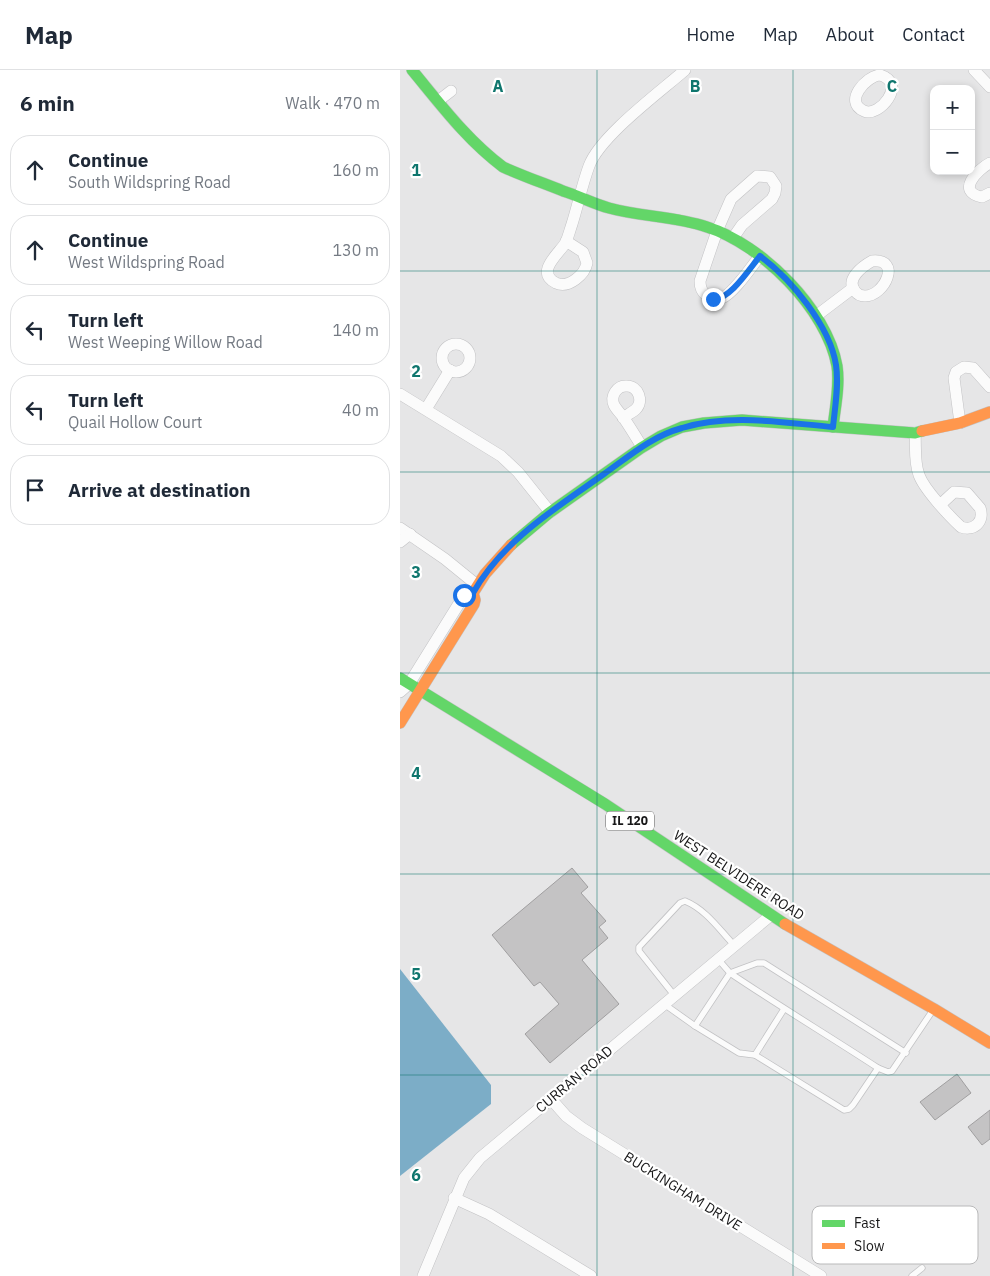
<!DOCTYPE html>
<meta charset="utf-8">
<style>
:root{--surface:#fff;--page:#f6f6f7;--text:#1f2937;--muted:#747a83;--line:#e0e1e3}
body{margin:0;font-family:"IBM Plex Sans",sans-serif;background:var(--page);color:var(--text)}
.controls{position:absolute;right:15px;top:15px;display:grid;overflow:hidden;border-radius:10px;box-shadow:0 2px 8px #0003}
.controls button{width:45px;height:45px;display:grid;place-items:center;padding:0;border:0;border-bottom:1px solid var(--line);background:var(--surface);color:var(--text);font:25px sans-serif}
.stop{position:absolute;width:15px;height:15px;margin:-11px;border:4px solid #1a73e8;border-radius:50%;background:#fff}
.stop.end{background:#1a73e8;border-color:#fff;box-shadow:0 1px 5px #0008}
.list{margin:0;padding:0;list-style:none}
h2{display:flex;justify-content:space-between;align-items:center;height:65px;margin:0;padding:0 20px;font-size:21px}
h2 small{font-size:16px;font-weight:400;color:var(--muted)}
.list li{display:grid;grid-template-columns:32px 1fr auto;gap:15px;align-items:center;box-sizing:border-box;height:70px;margin:0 10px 10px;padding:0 10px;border:1px solid var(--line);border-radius:20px}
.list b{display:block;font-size:19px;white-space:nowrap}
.list p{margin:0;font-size:16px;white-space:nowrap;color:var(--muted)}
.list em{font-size:16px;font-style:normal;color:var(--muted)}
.icon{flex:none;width:28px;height:28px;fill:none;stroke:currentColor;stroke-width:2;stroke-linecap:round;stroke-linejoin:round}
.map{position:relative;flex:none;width:590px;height:1206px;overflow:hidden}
header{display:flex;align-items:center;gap:30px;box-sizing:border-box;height:70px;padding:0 25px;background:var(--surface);border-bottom:1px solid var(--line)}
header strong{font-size:24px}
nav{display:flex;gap:28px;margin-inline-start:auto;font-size:18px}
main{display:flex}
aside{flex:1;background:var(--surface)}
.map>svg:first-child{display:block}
.water{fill:#7cadc7}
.building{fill:#c4c3c4;stroke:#a09fa0}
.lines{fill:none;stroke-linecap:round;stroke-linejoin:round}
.lane-casing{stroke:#c2c2c4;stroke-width:7}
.street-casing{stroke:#c2c2c4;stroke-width:12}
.fast-casing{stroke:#c2c2c4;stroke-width:12}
.slow-casing{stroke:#c2c2c4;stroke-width:12}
.lane{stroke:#fbfbfb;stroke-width:5.5}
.street{stroke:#fbfbfb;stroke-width:11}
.fast{stroke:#63d668;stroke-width:11}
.slow{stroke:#ff974d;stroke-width:11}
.route{stroke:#1a73e8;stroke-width:6}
.grid{fill:none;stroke:#0f766e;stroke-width:1;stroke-opacity:0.55}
.labels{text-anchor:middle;stroke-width:4.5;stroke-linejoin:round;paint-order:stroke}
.shield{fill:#fff;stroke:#5d5d5d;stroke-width:1}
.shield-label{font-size:12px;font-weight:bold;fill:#171718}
.street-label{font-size:14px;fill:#171718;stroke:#fff}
.key{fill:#fff;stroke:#b9b9ba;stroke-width:1}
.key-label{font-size:14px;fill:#171718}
.grid-label{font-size:16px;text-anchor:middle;font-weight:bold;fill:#0f766e;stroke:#fff;stroke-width:4.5;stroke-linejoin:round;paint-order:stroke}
</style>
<header>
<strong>Map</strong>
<nav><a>Home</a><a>Map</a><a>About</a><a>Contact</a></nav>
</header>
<main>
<aside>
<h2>6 min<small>Walk · 470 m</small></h2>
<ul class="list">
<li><svg class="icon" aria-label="ahead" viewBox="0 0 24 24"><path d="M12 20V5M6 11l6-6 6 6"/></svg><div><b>Continue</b><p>South Wildspring Road</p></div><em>160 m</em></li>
<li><svg class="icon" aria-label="ahead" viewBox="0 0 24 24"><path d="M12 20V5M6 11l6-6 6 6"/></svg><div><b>Continue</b><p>West Wildspring Road</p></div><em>130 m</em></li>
<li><svg class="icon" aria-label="left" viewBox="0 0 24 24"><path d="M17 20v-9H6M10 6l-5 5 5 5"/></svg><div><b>Turn left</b><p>West Weeping Willow Road</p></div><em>140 m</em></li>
<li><svg class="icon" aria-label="left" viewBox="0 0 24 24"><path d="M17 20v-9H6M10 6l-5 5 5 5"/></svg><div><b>Turn left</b><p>Quail Hollow Court</p></div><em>40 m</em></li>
<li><svg class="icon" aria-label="arrive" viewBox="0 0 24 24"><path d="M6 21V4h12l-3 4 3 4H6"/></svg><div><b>Arrive at destination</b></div></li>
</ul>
</aside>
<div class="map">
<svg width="590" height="1206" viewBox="0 0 590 1206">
<rect width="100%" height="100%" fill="#e6e6e7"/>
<!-- water -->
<polygon class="water" points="0,899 91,1015 91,1034 0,1106"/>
<!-- building -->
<g class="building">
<polygon points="172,798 188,817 181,823 206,851 199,857 208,868 182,890 219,934 150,993 125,964 159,934 140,912 134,916 92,865"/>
<polygon points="557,1004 571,1023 535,1050 520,1032"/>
<polygon points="590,1040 590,1069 582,1075 568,1057"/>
</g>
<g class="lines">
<defs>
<g id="lane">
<polyline points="317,888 330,903 295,956 339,983 355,985 444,1040 449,1039 453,1035 478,998 488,1002 492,1001 533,940"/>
<polyline points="330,903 357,893 364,893 506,983"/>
<path d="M330 903C379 936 429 966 478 998"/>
<path d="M274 925 239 881V877L280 833 285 831C305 839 319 859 334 875"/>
<polyline points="264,934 295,956"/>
<polyline points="355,985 384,939"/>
<polyline points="512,1206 522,1198"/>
</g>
<g id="street">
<polyline points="574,0 590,17"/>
<path d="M480 5C508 13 479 48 464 41 443 32 466 6 480 5Z"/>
<polyline points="38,31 51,21"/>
<path d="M590 93C578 99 555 122 582 127L590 123"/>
<path d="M333 168 342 155 372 129 375 123 376 116 370 107 357 106 331 129 317 161 300 211C300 217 302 222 306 225 311 228 317 231 322 228 334 223 351 197 360 186"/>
<path d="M166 171 183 182 187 193C185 204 169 219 156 213 134 202 160 183 166 172 168 167 170 160 172 154 178 135 182 115 189 96 200 66 260 22 285 0"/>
<path d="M472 191C502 188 485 226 465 226 461 226 457 224 455 221 445 209 463 196 472 191Z"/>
<polyline points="416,246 453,218"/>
<circle cx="56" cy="288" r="14"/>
<polyline points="0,324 101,386 118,402 150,442"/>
<polyline points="26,339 50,300"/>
<path d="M223 348C227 345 233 342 236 339 244 331 238 316 227 316 217 315 210 326 214 335 216 339 220 343 223 347 230 357 236 367 242 377"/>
<polyline points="560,353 554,308 556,302 564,297 573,298 590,317"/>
<path d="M515 363C516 377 514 392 519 405 524 419 549 446 561 457 574 462 585 451 580 438L567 423 554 422 541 434"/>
<polyline points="0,458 45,489 77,515"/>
<polyline points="0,472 10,464"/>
<polyline points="0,622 9,614 63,527 70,523 73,523"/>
<polyline points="151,1029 166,1046 182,1058 421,1206"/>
<polyline points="54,1128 89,1144 191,1206"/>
<polyline points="23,1206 64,1108 80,1088 370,846"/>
</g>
<g id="fast">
<path d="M12 0C41 35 67 70 103 97 123 106 143 113 163 121 179 126 194 134 209 138 241 147 275 146 307 157 361 174 427 239 437 296 440 316 435 338 433 357"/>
<polyline points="111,475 149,443 241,378 261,366 282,357 304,353 342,350 515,363 522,361"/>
<polyline points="0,608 205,734 385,854"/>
</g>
<g id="slow">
<polyline points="522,361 560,353 590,342"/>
<polyline points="0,653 74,534 75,530 73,523 85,504 111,475"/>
<polyline points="385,854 534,939 590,973"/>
</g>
</defs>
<!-- lane casing -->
<use href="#lane" class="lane-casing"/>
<!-- street casing -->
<use href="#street" class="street-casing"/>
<!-- fast casing -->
<use href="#fast" class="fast-casing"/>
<!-- slow casing -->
<use href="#slow" class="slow-casing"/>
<!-- lane -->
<use href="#lane" class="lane"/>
<!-- street -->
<use href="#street" class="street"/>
<!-- fast -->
<use href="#fast" class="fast"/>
<!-- slow -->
<use href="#slow" class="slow"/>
</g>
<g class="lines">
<!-- route -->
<path class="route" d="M64 525 73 523C102 471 156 438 204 404 228 387 252 366 282 358 330 343 384 353 433 357 435 337 439 315 436 295 430 256 391 209 360 186 350 198 329 231 313 229"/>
</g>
<!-- grid -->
<path class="grid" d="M197 0V1206M393 0V1206M0 201H590M0 402H590M0 603H590M0 804H590M0 1005H590"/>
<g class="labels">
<!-- shield labels -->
<rect class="shield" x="206" y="741.5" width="48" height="19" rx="4"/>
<g class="shield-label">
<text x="230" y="755">IL 120</text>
</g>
<!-- street labels -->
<g class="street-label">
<text transform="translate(339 805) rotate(33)" y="5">WEST BELVIDERE ROAD</text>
<text transform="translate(174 1009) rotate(-40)" y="5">CURRAN ROAD</text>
<text transform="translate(283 1121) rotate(32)" y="5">BUCKINGHAM DRIVE</text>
</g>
</g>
<!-- legend -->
<rect x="412" y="1136" width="166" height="58" rx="8" class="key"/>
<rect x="422" y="1150" width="23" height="7" fill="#63d668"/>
<rect x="422" y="1173" width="23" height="6" fill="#ff974d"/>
<g class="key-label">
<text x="454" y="1158">Fast</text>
<text x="454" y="1181">Slow</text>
</g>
<g class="grid-label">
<text x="98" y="22">A</text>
<text x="295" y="22">B</text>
<text x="492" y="22">C</text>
<text x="16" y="106">1</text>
<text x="16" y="307">2</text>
<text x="16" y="508">3</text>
<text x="16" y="709">4</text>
<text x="16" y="910">5</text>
<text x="16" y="1111">6</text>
</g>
</svg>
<div class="controls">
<button>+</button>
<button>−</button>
</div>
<div class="stop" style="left:64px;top:525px"></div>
<div class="stop end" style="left:313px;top:229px"></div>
</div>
</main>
